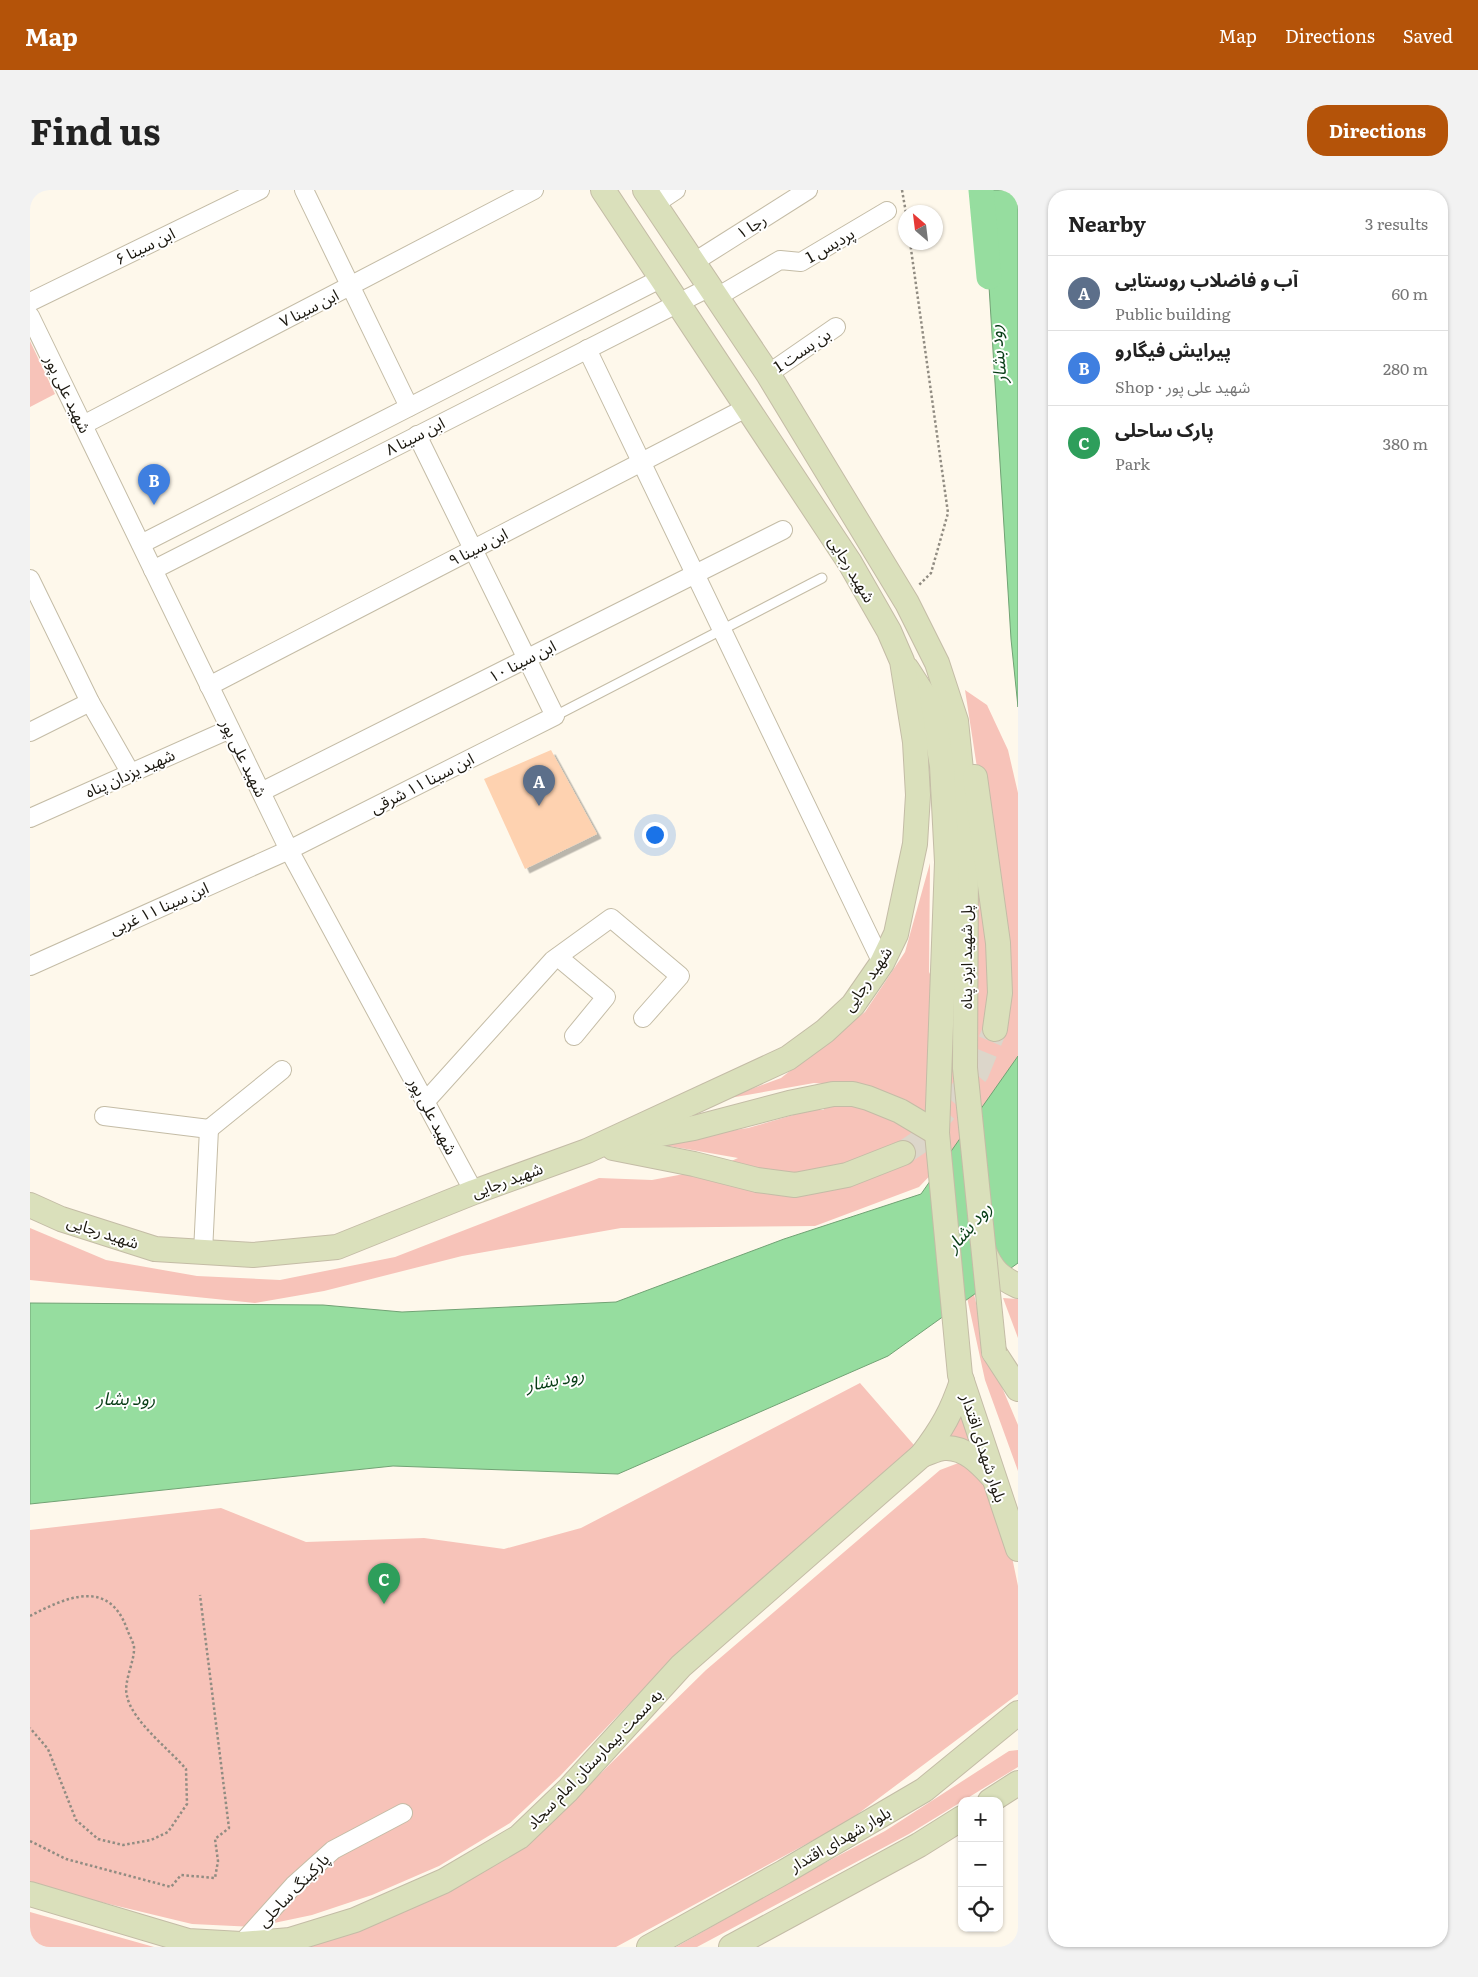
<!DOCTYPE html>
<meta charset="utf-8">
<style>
:root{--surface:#fff;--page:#f2f2f2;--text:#222;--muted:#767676;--line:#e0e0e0;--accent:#b45309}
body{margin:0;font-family:Literata,"Noto Sans Arabic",serif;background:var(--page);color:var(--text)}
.controls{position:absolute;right:15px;bottom:15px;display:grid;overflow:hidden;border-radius:10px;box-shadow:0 1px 4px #0004}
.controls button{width:45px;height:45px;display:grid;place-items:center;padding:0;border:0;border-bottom:1px solid var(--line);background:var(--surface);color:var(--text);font:25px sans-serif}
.compass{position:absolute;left:868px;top:15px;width:45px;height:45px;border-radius:50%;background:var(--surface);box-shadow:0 1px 4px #0004;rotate:332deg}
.you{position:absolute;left:624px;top:644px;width:18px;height:18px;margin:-12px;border:4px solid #fff;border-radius:50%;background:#1a73e8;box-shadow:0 0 0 8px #1a73e833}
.badge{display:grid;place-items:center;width:32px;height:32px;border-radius:50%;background:var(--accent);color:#fff;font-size:16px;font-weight:700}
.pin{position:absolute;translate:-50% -41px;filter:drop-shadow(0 1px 2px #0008)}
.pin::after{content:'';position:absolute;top:26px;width:18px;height:15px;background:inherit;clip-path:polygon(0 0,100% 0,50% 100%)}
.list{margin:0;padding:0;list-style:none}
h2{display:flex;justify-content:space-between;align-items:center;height:65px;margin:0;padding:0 20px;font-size:21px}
h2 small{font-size:16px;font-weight:400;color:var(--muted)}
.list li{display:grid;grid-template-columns:32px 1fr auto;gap:15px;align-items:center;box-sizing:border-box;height:75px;padding:0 20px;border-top:1px solid var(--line)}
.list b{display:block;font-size:19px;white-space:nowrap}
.list p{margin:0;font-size:16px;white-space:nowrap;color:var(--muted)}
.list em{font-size:16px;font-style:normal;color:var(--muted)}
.icon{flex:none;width:28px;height:28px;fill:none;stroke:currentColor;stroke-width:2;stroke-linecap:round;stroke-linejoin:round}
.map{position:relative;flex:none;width:988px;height:1757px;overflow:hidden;border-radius:20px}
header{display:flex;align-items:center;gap:30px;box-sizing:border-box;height:70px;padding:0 25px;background:var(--accent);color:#fff}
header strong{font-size:24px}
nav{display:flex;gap:28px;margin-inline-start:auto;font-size:18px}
.intro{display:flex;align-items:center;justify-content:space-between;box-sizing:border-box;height:120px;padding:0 30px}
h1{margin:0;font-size:35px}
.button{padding:12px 22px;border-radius:20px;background:var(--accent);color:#fff;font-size:18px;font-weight:700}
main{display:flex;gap:30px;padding:0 30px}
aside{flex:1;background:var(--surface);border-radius:20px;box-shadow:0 1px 4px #0004}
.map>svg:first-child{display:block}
.green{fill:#f7c3b9}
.water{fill:#96dd9f;stroke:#71a274}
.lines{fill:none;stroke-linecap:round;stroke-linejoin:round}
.river{stroke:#96dd9f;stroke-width:25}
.building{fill:#fed2b0;filter:url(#shadow)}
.secondary-tunnel{stroke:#dcd6ca;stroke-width:24;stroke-dasharray:24 12;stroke-linecap:butt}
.lane-casing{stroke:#c4bca6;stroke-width:11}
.street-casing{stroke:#c4bca6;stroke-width:20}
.secondary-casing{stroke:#c4bca6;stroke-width:26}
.path{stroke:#918c82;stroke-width:2.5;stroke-dasharray:2.5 2.5;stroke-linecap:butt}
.lane{stroke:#fff;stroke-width:9}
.street{stroke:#fff;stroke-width:18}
.secondary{stroke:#dae0bb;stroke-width:24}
.secondary-bridge-casing{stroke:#c4bca6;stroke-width:26;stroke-linecap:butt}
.secondary-bridge{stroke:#dae0bb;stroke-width:24}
.labels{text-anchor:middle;stroke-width:4;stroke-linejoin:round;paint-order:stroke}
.street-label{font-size:16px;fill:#1a170f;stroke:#fff}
.water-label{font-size:18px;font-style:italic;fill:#083d16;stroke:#fff}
</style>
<header>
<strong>Map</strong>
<nav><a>Map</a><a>Directions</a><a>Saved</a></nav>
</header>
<div class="intro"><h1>Find us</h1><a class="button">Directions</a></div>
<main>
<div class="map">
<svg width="988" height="1757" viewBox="0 0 988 1757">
<defs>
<filter id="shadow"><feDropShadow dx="4.5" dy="4.5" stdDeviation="0" flood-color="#0004"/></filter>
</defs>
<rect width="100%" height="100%" fill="#fef8eb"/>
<!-- green -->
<g class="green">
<polygon points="0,151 25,204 0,217"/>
<polygon points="935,500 957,515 978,560 988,603 988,887 940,1086 957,1162 988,1235 988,1281 955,1190 933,1089 913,972 889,997 785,1036 591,1038 432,1066 294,1101 225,1113 0,1090 0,1038 76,1070 167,1086 250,1090 365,1067 569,988 622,990 686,978 708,968 622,953 718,938 784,919 793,920 817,901 821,896 784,893 694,909 751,888 835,822 875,762 900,673 899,784 913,756 956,636"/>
<polygon points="973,1108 988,1109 988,1148"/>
<polygon points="830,1193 890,1262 642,1469 530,1586 480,1633 409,1676 342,1705 282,1725 225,1737 162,1734 0,1695 0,1340 191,1318 276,1352 394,1348 474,1359 551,1338"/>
<polygon points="930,1219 945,1258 917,1248"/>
<polygon points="960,1261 988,1396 988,1504 817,1632 586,1757 245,1757 289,1750 352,1732 446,1686 519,1634 676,1480 910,1280"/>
<polygon points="988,1560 988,1577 879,1644 667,1757 646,1757 772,1685 855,1641 979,1561"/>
<polygon points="0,1722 124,1757 0,1757"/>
</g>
<!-- water -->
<g class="water">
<polygon points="953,0 988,0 988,517 981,449"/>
<polygon points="988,866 988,1073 858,1166 588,1284 363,1276 0,1314 0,1113 293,1115 372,1122 586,1112 754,1049 891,1004"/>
</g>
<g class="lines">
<!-- river -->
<polyline class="river" points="951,0 959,87"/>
</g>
<!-- building -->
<polygon class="building" points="521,560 567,644 495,679 454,589"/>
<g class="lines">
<!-- secondary-tunnel -->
<polyline class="secondary-tunnel" points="873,963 888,953 947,883 965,839"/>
<defs>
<polyline id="lane" points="525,526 792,388"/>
<g id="street">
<polyline points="274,0 379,217"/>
<polyline points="625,14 646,0"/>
<polyline points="664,72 778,0"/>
<polyline points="687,107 750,70 771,72 857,21"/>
<polyline points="0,112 230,0"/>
<polyline points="0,126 259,660 444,1002"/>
<polyline points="557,159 852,773"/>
<polyline points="738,184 806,137"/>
<polyline points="53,235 504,0"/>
<polyline points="111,354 632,88"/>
<polyline points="123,380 680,97"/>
<polyline points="0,389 60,512 100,582"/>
<polyline points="179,496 716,218"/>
<polyline points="0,542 60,512"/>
<polyline points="231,602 753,340"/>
<polyline points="0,628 200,539"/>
<polyline points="528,767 576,807 544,846"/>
<polyline points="0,776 259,660 525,526 387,245"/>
<polyline points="395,912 523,770 581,728 650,786 613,828"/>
<polyline points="74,926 179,939 173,1062"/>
<polyline points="179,939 252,880"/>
<polyline points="211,1754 264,1695 303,1660 373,1623"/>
</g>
<g id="secondary">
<polyline points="615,0 738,184 877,413 907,473 926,531 931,580 936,676 935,878"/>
<polyline points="877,479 897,510 907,546 912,576 917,672 907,943 930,1185 988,1359"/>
<polyline points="945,587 968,753 970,803 965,839"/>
<polyline points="603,949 664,938 759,913 803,904 823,904 838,908 870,921 907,943"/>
<polyline points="583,958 664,974 727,990 765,995 817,985 873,963"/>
<polyline points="0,1015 31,1029 125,1059 223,1065 307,1057 444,1002 557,961 758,868 795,841 823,815 852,773 866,744 885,654 888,605 885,552 872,471 859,441 820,373 573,0"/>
<path d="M954 1061C962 1080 969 1087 988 1096"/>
<polyline points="964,1162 988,1199"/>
<path d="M892 1265C899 1263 908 1258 915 1258 935 1257 950 1273 962 1286"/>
<polyline points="960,1611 988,1593"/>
<path d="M0 1704 158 1751 211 1754 260 1750 325 1730 414 1691 489 1647 538 1600 651 1476 892 1265C912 1239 922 1221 932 1191"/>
<polyline points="619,1757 754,1682 894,1600 988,1523"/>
<polyline points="701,1757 889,1655 932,1628"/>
</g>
</defs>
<!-- lane casing -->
<use href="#lane" class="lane-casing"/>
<!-- street casing -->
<use href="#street" class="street-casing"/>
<!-- secondary casing -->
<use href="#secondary" class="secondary-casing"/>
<!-- path -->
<g class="path">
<polyline points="872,0 876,23"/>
<polyline points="880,52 918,323 901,383 888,396"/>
<path d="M0 1426C36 1407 79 1388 97 1439 99 1445 103 1451 104 1457 105 1471 93 1492 97 1506 102 1531 139 1559 156 1579L157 1614 138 1642 121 1650 93 1655 68 1649 46 1630 18 1559 0 1538"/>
<polyline points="0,1651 36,1669 141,1697 151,1685 185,1688 188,1671 185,1649 199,1638 170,1405"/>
</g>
<!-- lane -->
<use href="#lane" class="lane"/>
<!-- street -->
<use href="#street" class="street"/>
<!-- secondary -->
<use href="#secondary" class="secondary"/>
<defs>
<polyline id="secondary-bridge" points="935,878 964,1162"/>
</defs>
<!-- secondary-bridge casing -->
<use href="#secondary-bridge" class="secondary-bridge-casing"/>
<!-- secondary-bridge -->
<use href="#secondary-bridge" class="secondary-bridge"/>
</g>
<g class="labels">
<!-- street labels -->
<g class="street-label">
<text transform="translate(721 36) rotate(-32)" y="6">رجا ۱</text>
<text transform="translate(800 55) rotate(-30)" y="6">پردیس 1</text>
<text transform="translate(115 56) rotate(-26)" y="6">ابن سینا ۶</text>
<text transform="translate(279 118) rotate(-27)" y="6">ابن سینا ۷</text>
<text transform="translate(772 160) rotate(-34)" y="6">بن بست 1</text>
<text transform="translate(38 204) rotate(64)" y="6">شهید علی پور</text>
<text transform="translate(385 246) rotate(-27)" y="6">ابن سینا ۸</text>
<text transform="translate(448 357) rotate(-27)" y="6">ابن سینا ۹</text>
<text transform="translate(822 379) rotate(59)" y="6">شهید رجایی</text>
<text transform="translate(492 471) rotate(-27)" y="6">ابن سینا ۱۰</text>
<text transform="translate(214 568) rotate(64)" y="6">شهید علی پور</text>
<text transform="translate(100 583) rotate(-24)" y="6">شهید یزدان پناه</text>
<text transform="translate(392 593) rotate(-27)" y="6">ابن سینا ۱۱ شرقی</text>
<text transform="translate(129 718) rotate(-24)" y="6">ابن سینا ۱۱ غربی</text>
<text transform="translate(936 767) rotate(-90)" y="6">پل شهید ایزد پناه</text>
<text transform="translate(837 789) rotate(-56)" y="6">شهید رجایی</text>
<text transform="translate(403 926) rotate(62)" y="6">شهید علی پور</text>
<text transform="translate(477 990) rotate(-20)" y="6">شهید رجایی</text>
<text transform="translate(73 1042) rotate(18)" y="6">شهید رجایی</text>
<text transform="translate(954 1258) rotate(72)" y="6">بلوار شهدای اقتدار</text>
<text transform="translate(564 1569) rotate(-46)" y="6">به سمت بیمارستان امام سجاد</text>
<text transform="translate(810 1649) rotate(-30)" y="6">بلوار شهدای اقتدار</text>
<text transform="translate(263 1700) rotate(-46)" y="6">پارکینگ ساحلی</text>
</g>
<!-- water labels -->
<g class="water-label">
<text transform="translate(968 164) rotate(-96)" y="6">رود بشار</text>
<text transform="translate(939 1037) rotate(-49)" y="6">رود بشار</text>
<text transform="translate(525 1190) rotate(-11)" y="6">رود بشار</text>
<text x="96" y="1215">رود بشار</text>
</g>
</g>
</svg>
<div class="controls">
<button>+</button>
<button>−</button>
<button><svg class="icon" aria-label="locate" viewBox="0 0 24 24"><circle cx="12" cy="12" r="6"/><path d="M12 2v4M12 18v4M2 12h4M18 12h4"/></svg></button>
</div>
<svg class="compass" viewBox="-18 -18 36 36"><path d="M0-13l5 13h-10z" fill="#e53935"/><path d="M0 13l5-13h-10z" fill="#767676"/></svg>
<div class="you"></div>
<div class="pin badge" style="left:509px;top:616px;background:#5c6f8a">A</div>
<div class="pin badge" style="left:124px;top:315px;background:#3f7fe0">B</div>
<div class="pin badge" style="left:354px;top:1414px;background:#2e9e5b">C</div>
</div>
<aside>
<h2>Nearby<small>3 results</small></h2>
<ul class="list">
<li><span class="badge" style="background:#5c6f8a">A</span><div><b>آب و فاضلاب روستایی</b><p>Public building</p></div><em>60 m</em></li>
<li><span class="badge" style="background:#3f7fe0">B</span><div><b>پیرایش فیگارو</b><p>Shop · شهید علی پور</p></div><em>280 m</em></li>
<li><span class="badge" style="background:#2e9e5b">C</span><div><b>پارک ساحلی</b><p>Park</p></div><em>380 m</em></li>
</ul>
</aside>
</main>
